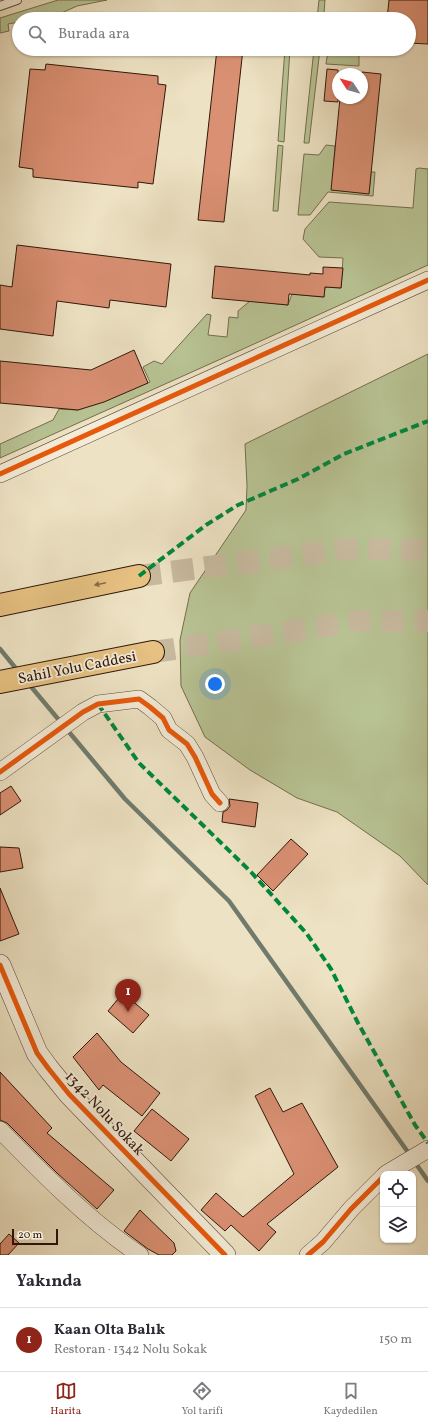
<!DOCTYPE html>
<html lang="tr">
<meta charset="utf-8">
<style>
:root{--surface:#fff;--page:#f7f7f7;--text:#2b2b33;--muted:#7c7c81;--line:#e1e1e2;--accent:#8f2418}
body{margin:0;font-family:Vollkorn,serif;background:var(--page);color:var(--text)}
.controls{position:absolute;right:12px;bottom:12px;display:grid;overflow:hidden;border-radius:8px;box-shadow:0 1px 3px #0004}
.controls button{width:36px;height:36px;display:grid;place-items:center;padding:0;border:0;border-bottom:1px solid var(--line);background:var(--surface);color:var(--text);font:20px sans-serif}
.compass{position:absolute;left:332px;top:68px;width:36px;height:36px;border-radius:50%;background:var(--surface);box-shadow:0 1px 3px #0004;rotate:306deg}
.scale{position:absolute;left:12px;bottom:10px;width:46px;box-sizing:border-box;padding-left:4px;border:2px solid #301709;border-top:0;font-size:11px;line-height:14px;white-space:nowrap;color:#301709;-webkit-text-stroke:3px #f3ecd8;paint-order:stroke}
.you{position:absolute;left:215px;top:684px;width:14px;height:14px;margin:-10px;border:3px solid #fff;border-radius:50%;background:#1a73e8;box-shadow:0 0 0 6px #1a73e833}
.badge{display:grid;place-items:center;width:26px;height:26px;border-radius:50%;background:var(--accent);color:#fff;font-size:13px;font-weight:700}
.pin{position:absolute;translate:-50% -33px;filter:drop-shadow(0 1px 2px #0008)}
.pin::after{content:'';position:absolute;top:21px;width:14px;height:12px;background:inherit;clip-path:polygon(0 0,100% 0,50% 100%)}
.list{margin:0;padding:0;list-style:none}
h2{display:flex;justify-content:space-between;align-items:center;height:52px;margin:0;padding:0 16px;font-size:17px}
h2 small{font-size:13px;font-weight:400;color:var(--muted)}
.list li{display:grid;grid-template-columns:26px 1fr auto;gap:12px;align-items:center;box-sizing:border-box;height:64px;padding:0 16px;border-top:1px solid var(--line)}
.list b{display:block;font-size:15px;white-space:nowrap}
.list p{margin:0;font-size:13px;white-space:nowrap;color:var(--muted)}
.list em{font-size:13px;font-style:normal;color:var(--muted)}
.icon{flex:none;width:22px;height:22px;fill:none;stroke:currentColor;stroke-width:2;stroke-linecap:round;stroke-linejoin:round}
.map{position:relative;flex:none;width:428px;height:1255px;overflow:hidden}
.search{position:absolute;background:var(--surface);box-shadow:0 1px 3px #0004;left:12px;right:12px;top:12px;height:44px;display:flex;align-items:center;gap:10px;box-sizing:border-box;padding:0 14px;border-radius:22px;color:var(--muted);font-size:15px}
.sheet{height:116px;background:var(--surface)}
nav{display:flex;justify-content:space-around;align-items:center;box-sizing:border-box;height:56px;border-top:1px solid var(--line);background:var(--surface);font-size:11px;color:var(--muted)}
nav a{display:grid;justify-items:center;gap:2px}
nav .on{color:var(--accent)}
.map>svg:first-child{display:block}
.green{fill:#b8c394;stroke:#746d4e}
.lines{fill:none;stroke-linecap:round;stroke-linejoin:round}
.stream{stroke:#707b6d;stroke-width:4.5}
.building{fill:#da9073;stroke:#301709}
.trunk-tunnel{stroke:#c7b99e;stroke-width:22;stroke-dasharray:22 11;stroke-linecap:butt}
.service-casing{stroke:#5f4a38;stroke-width:10}
.minor-casing{stroke:#5f4a38;stroke-width:18}
.tertiary-casing{stroke:#5f4a38;stroke-width:22}
.trunk-casing{stroke:#301709;stroke-width:24}
.service{stroke:#f3ecd8;stroke-width:8}
.minor{stroke:#f3ecd8;stroke-width:17}
.tertiary{stroke:#f3ecd8;stroke-width:21}
.trunk{stroke:#e6c182;stroke-width:22}
.quiet{stroke:#00873e;stroke-width:4;stroke-dasharray:8 4;stroke-linecap:butt}
.cycleway-casing{stroke:#f3ecd8;stroke-width:8}
.cycleway{stroke:#e8590c;stroke-width:5}
.oneway{fill:#8b6c46}
.labels{text-anchor:middle;stroke-width:3.5;stroke-linejoin:round;paint-order:stroke}
.street-label{font-size:15px;fill:#301709;stroke:#f3ecd8}
</style>
<div class="map">
<svg width="428" height="1255" viewBox="0 0 428 1255">
<rect width="100%" height="100%" fill="#ede2c3"/>
<filter id="stains"><feTurbulence type="fractalNoise" baseFrequency=".005" numOctaves="4"/><feColorMatrix values="0 0 0 0 .2 0 0 0 0 .09 0 0 0 0 .02 0 0 0 .5 -.17"/></filter>
<radialGradient id="worn" r=".72"><stop offset=".6" stop-color="#630" stop-opacity="0"/><stop offset="1" stop-color="#630" stop-opacity=".3"/></radialGradient>
<!-- green -->
<g class="green">
<polygon points="58,0 107,0 77,6 57,15 33,19 19,19 19,22 8,24 9,31 0,33 0,18"/>
<polygon points="319,0 325,0 324,13 356,13 350,19 317,19"/>
<polygon points="285,49 290,49 284,142 278,141"/>
<polygon points="314,49 320,49 309,143 304,143"/>
<polygon points="331,49 359,49 359,66 326,64 328,51"/>
<polygon points="278,145 283,146 278,211 273,211"/>
<polygon points="326,145 335,146 332,190 369,193 371,172 375,172 373,196 328,192 310,215 298,215 304,154 319,155"/>
<polygon points="419,168 428,169 428,265 232,354 0,458 0,444 53,420 59,409 78,410 150,382 143,367 154,361 162,364 207,314 211,315 208,335 227,337 229,317 238,318 238,311 250,301 288,305 292,294 324,297 325,287 341,288 343,258 319,257 303,239 305,229 329,202 413,208 416,169"/>
<polygon points="428,354 428,885 400,856 337,812 297,798 250,770 205,737 181,686 180,640 190,593 246,510 247,486 245,444"/>
</g>
<g class="lines">
<!-- stream -->
<g class="stream">
<polyline points="0,649 18,671"/>
<polyline points="28,683 125,799 229,901 410,1155"/>
<polyline points="414,1161 428,1181"/>
</g>
</g>
<!-- building -->
<g class="building">
<polygon points="389,0 428,0 428,44 409,43 409,19 387,19"/>
<polygon points="217,49 243,49 224,222 198,220"/>
<polygon points="46,64 158,76 158,84 166,85 153,184 138,182 138,188 33,177 33,169 19,167 30,69 45,70"/>
<polygon points="327,69 338,70 338,102 324,101"/>
<polygon points="362,72 381,74 369,194 331,190 340,98 362,98"/>
<polygon points="17,245 171,264 166,307 110,300 109,308 57,301 53,336 0,329 0,285 12,287"/>
<polygon points="215,266 310,275 310,273 323,274 323,267 343,268 341,288 325,287 324,297 289,294 288,305 212,298"/>
<polygon points="134,350 148,383 104,402 78,410 0,403 0,361 91,370"/>
<polygon points="11,786 21,801 0,815 0,793"/>
<polygon points="229,799 258,803 255,827 222,822 223,812 227,810 230,806"/>
<polygon points="291,839 308,854 273,891 257,875"/>
<polygon points="0,847 19,848 23,868 0,872"/>
<polygon points="0,888 19,934 0,941"/>
<polygon points="123,993 149,1015 133,1033 108,1011"/>
<polygon points="97,1033 121,1062 160,1093 142,1116 103,1085 99,1090 73,1057"/>
<polygon points="0,1072 52,1128 47,1133 114,1190 97,1209 57,1173 7,1123 0,1120"/>
<polygon points="270,1088 283,1112 302,1103 338,1167 267,1224 276,1232 259,1251 231,1225 225,1231 201,1210 216,1193 243,1217 294,1174 255,1096"/>
<polygon points="152,1109 189,1139 171,1161 134,1131"/>
<polygon points="140,1210 174,1243 176,1251 172,1255 159,1255 148,1249 124,1231"/>
<polygon points="9,1234 19,1243 8,1255 0,1255 0,1244"/>
</g>
<g class="lines">
<!-- trunk-tunnel -->
<g class="trunk-tunnel">
<polyline points="139,576 347,549 428,550"/>
<polyline points="153,652 361,621 428,621"/>
</g>
<defs>
<polyline id="service" points="0,6 17,0"/>
<g id="minor">
<polyline points="0,474 428,280"/>
<polyline points="0,772 83,712 98,704 139,699 150,707 163,718 169,730 187,744 195,757 212,794 220,803"/>
<path d="M0 1130C43 1174 89 1221 140 1255"/>
<polyline points="386,1174 428,1149"/>
<polyline points="308,1255 323,1242 351,1209 383,1177"/>
</g>
<polyline id="tertiary" points="0,965 37,1053 48,1068 69,1094 225,1255"/>
<g id="trunk">
<polyline points="0,605 139,576"/>
<polyline points="0,682 153,652"/>
</g>
</defs>
<!-- service casing -->
<use href="#service" class="service-casing"/>
<!-- minor casing -->
<use href="#minor" class="minor-casing"/>
<!-- tertiary casing -->
<use href="#tertiary" class="tertiary-casing"/>
<!-- trunk casing -->
<use href="#trunk" class="trunk-casing"/>
<!-- service -->
<use href="#service" class="service"/>
<!-- minor -->
<use href="#minor" class="minor"/>
<!-- tertiary -->
<use href="#tertiary" class="tertiary"/>
<!-- trunk -->
<use href="#trunk" class="trunk"/>
<!-- quiet -->
<g class="quiet">
<polyline points="139,576 206,525 238,505 298,479 344,454 428,421"/>
<polyline points="98,704 139,763 251,872 307,934 331,969 358,1023 415,1125 428,1143"/>
</g>
<defs>
<g id="cycleway">
<polyline points="0,474 428,280"/>
<polyline points="0,772 83,712 98,704 139,699 150,707 163,718 169,730 187,744 195,757 212,794 220,803"/>
<polyline points="0,965 37,1053 48,1068 69,1094 225,1255"/>
<polyline points="308,1255 323,1242 351,1209 383,1177"/>
</g>
</defs>
<!-- cycleway casing -->
<use href="#cycleway" class="cycleway-casing"/>
<!-- cycleway -->
<use href="#cycleway" class="cycleway"/>
</g>
<!-- one-way arrows -->
<defs><path id="oneway-solid" d="M-6-.8H1V-3.2L6.5 0L1 3.2V.8H-6Z"/></defs>
<use class="oneway" href="#oneway-solid" transform="translate(100 584) rotate(168)"/>
<g class="labels">
<!-- street labels -->
<g class="street-label">
<text transform="translate(77 667) rotate(-11)" y="5">Sahil Yolu Caddesi</text>
<text transform="translate(105 1113) rotate(47)" y="5">1342 Nolu Sokak</text>
</g>
</g>
<rect width="100%" height="100%" filter="url(#stains)"/>
<rect width="100%" height="100%" fill="url(#worn)"/>
</svg>
<div class="controls">
<button><svg class="icon" aria-label="locate" viewBox="0 0 24 24"><circle cx="12" cy="12" r="6"/><path d="M12 2v4M12 18v4M2 12h4M18 12h4"/></svg></button>
<button><svg class="icon" aria-label="layers" viewBox="0 0 24 24"><path d="M12 4l9 5-9 5-9-5zM3 14l9 5 9-5"/></svg></button>
</div>
<svg class="compass" viewBox="-18 -18 36 36"><path d="M0-13l5 13h-10z" fill="#e53935"/><path d="M0 13l5-13h-10z" fill="#7c7c81"/></svg>
<div class="scale">20 m</div>
<div class="you"></div>
<div class="pin badge" style="left:128px;top:1012px">1</div>
<div class="search"><svg class="icon" aria-label="search" viewBox="0 0 24 24"><circle cx="10" cy="10" r="6"/><path d="M15 15l6 6"/></svg>Burada ara</div>
</div>
<section class="sheet">
<h2>Yakında<small></small></h2>
<ul class="list">
<li><span class="badge">1</span><div><b>Kaan Olta Balık</b><p>Restoran · 1342 Nolu Sokak</p></div><em>150 m</em></li>
</ul>
</section>
<nav>
<a class="on"><svg class="icon" aria-label="map" viewBox="0 0 24 24"><path d="M3 6l6-2 6 2 6-2v14l-6 2-6-2-6 2zM9 4v14M15 6v14"/></svg>Harita</a>
<a><svg class="icon" aria-label="directions" viewBox="0 0 24 24"><path d="M12 3l9 9-9 9-9-9zM9 14v-3h6M13 9l2 2-2 2"/></svg>Yol tarifi</a>
<a><svg class="icon" aria-label="saved" viewBox="0 0 24 24"><path d="M7 4h10v16l-5-4-5 4z"/></svg>Kaydedilen</a>
</nav>
